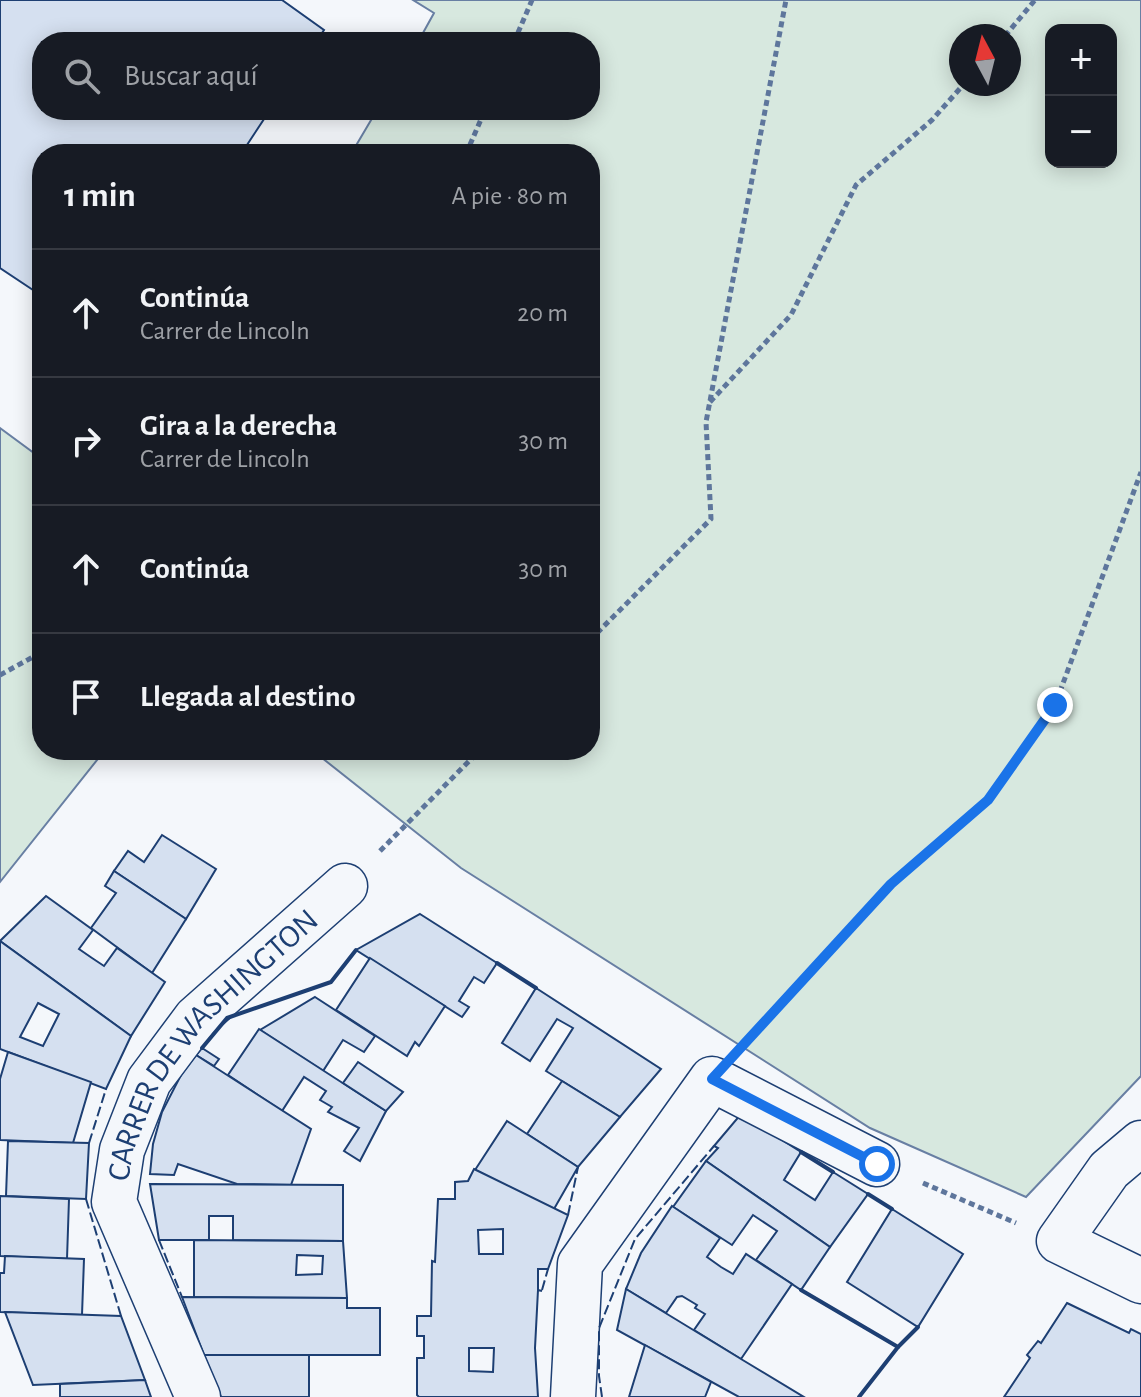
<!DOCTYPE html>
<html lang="es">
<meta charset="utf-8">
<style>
:root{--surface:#171b24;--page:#20242c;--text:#f1f3f6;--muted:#9ea1a6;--line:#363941}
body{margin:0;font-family:"Alegreya Sans",sans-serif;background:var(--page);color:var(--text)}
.controls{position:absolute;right:24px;top:24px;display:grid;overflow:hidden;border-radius:16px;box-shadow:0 4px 20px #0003}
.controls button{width:72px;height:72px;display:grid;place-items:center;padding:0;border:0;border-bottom:2px solid var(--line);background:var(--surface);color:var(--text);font:40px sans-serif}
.compass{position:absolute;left:949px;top:24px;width:72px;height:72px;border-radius:50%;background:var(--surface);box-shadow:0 4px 20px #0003;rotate:353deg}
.stop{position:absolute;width:24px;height:24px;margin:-18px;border:6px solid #1a73e8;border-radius:50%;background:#fff}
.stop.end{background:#1a73e8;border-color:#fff;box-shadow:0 2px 8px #0008}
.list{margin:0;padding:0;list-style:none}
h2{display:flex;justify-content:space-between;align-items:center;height:104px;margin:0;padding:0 32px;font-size:34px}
h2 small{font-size:26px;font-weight:400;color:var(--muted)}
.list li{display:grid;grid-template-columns:52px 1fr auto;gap:24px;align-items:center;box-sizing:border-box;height:128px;padding:0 32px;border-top:2px solid var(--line)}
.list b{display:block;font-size:30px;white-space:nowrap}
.list p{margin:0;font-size:26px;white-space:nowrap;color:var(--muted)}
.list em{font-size:26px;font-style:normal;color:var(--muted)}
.icon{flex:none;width:44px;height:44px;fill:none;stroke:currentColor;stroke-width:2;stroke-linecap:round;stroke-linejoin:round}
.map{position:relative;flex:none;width:1141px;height:1397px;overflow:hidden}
.search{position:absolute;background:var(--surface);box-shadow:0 4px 20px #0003;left:32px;top:32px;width:568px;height:88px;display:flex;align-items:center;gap:20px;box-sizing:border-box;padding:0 28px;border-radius:32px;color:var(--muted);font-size:30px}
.panel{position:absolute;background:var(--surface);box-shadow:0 4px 20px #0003;left:32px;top:144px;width:568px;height:616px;border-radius:32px}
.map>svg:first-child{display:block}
.green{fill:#d7e8df;stroke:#687fa3;stroke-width:2;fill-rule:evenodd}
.building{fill:#d5e0f0;stroke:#1d3f73;stroke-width:2;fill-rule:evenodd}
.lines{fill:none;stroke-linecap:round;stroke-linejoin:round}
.minor-casing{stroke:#1d3f73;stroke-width:47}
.path{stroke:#5e769c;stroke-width:5;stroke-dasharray:6 4;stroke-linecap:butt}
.minor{stroke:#f4f7fb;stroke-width:44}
.fence{stroke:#1d3f73;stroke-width:2;stroke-dasharray:10 4;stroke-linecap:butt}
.wall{stroke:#1d3f73;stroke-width:4}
.route{stroke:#1a73e8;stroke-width:10}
.labels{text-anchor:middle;stroke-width:6;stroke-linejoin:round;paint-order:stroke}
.street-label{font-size:32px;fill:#1d3f73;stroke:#f4f7fb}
</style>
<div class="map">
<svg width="1141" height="1397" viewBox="0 0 1141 1397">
<rect width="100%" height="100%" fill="#f4f7fb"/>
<!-- green -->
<g class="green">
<path d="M413 0H1141V1076L1026 1197 870 1128 461 868 312 750H590V154H351L377 110H590V42H418L434 13ZM1051 30H1111V162H1051ZM961 36H1009V84H961Z"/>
<polygon points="0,428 42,459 42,750 105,750 0,882"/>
</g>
<!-- building -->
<g class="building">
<polygon points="0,0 282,0 324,30 316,42 42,42 42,110 270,110 241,154 42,154 42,296 0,268"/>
<polygon points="162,835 216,869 186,919 114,871 128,851 144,862"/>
<polygon points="114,871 186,919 152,973 91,928 116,893 105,886"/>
<polygon points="46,896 93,930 79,949 92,958 104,966 117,948 165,982 131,1036 0,941"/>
<polygon points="420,914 497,963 484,983 474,977 459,1001 469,1007 462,1017 356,950"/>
<path d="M0 941 131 1036 106 1089 0 1049ZM38 1003 59 1014 43 1046 20 1037Z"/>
<polygon points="370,958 445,1006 419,1046 415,1042 407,1056 336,1010"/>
<polygon points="536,988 661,1069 620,1117 546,1071 573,1028 557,1019 530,1061 502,1043"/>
<polygon points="315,997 375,1036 364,1052 343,1040 323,1071 260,1030"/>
<polygon points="259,1029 386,1111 360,1161 344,1151 359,1128 328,1112 332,1107 320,1100 326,1091 304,1077 282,1111 228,1075"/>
<polygon points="202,1048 219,1059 214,1066 196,1055"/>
<polygon points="8,1052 91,1082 73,1143 0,1140 0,1079"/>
<polygon points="196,1055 311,1129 291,1185 237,1184 178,1164 174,1175 150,1174 153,1144 162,1112 181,1075"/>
<polygon points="358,1062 403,1092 386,1111 343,1083"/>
<polygon points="562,1081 620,1117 578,1167 527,1134"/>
<polygon points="741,1114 801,1152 784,1180 815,1200 833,1172 868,1194 830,1247 706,1161 718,1148 714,1146"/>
<polygon points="507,1121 578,1167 554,1209 475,1170"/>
<polygon points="8,1141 89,1143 86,1199 6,1196"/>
<polygon points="706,1161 830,1247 801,1290 756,1260 777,1231 753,1215 732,1245 673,1207"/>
<path d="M474 1169 568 1215 548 1269H538V1290L542 1291 538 1290 535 1348 538 1397H419L417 1395V1358H424V1336H417V1316H431L432 1261 435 1262 438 1199H455V1182L468 1181ZM503 1229V1254H479L478 1230ZM469 1348H494L493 1372 469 1371Z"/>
<polygon points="150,1184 343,1185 343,1241 233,1240 233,1216 209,1216 209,1240 159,1240"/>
<polygon points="0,1196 69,1199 67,1259 0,1256"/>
<polygon points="672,1206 720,1238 707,1257 721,1267 733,1274 746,1254 792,1284 741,1359 694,1330 705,1314 695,1308 697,1305 682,1296 677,1297 666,1313 626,1289 641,1253"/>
<polygon points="892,1209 963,1254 918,1327 847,1282"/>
<path d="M194 1240 343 1241 347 1298 194 1297ZM297 1255 323 1256 322 1274 296 1275Z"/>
<polygon points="5,1256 84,1259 82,1315 0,1312 0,1273 4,1273"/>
<polygon points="626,1289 741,1359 804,1397 739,1397 617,1330"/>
<polygon points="182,1297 347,1298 347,1308 380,1308 380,1355 204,1355"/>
<polygon points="1067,1303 1129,1333 1131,1329 1141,1334 1141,1397 1004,1397 1030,1358 1027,1355 1038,1341 1041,1343"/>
<polygon points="5,1312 121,1316 145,1380 33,1385"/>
<polygon points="645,1345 711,1382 705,1397 629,1397"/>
<polygon points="204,1355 309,1355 309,1397 221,1397"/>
<polygon points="145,1380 151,1397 60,1397 60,1384"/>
</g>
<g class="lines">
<defs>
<g id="minor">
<polyline points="1141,1143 1109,1170 1059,1241 1141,1281"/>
<path id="s1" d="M198 1397 114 1202 122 1150 149 1081 196 1018 345 886"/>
<polyline points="573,1397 580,1264 712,1079 877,1164"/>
</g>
</defs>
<!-- minor casing -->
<use href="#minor" class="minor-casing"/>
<!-- path -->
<g class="path">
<polyline points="1005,36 1035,0"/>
<polyline points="514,42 532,0"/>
<polyline points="466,154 485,110"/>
<polyline points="710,402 791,315 856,185 932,120 964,84"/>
<polyline points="590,640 711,519 706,422 786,0"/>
<polyline points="0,675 42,652"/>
<polyline points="380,851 480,750"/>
<polyline points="748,1040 891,884 988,800 1055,705 1141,472"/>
<polyline points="923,1183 1016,1223"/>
</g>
<!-- minor -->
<use href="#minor" class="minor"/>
<!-- fence -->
<g class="fence">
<polyline points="89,1143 106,1089"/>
<polyline points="86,1199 121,1316"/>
<polyline points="568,1215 578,1167"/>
<polyline points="159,1240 182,1297"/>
<polyline points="542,1290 548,1269"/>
<polyline points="602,1397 599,1376 599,1328 635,1239 714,1146"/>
</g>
<!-- wall -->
<g class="wall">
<polyline points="497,963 536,988"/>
<polyline points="202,1048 227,1018 331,982 356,950"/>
<polyline points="801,1152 833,1172"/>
<polyline points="868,1194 892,1209"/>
<polyline points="801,1290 898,1347 918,1327"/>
<polyline points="859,1397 898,1347"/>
</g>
</g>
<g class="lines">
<!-- route -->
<polyline class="route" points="877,1164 712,1079 891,884 988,800 1055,705"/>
</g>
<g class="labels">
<!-- street labels -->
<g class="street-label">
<text dy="11" stroke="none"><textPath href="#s1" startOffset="404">CARRER DE WASHINGTON</textPath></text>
</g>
</g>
</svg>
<div class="controls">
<button>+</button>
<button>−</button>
</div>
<svg class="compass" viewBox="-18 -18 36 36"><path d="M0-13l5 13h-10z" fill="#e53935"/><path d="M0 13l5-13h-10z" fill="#9ea1a6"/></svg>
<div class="stop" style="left:877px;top:1164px"></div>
<div class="stop end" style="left:1055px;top:705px"></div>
<div class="search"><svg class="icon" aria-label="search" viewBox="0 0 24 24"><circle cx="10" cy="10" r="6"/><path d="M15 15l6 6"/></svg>Buscar aquí</div>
<section class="panel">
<h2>1 min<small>A pie · 80 m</small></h2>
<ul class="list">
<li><svg class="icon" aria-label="ahead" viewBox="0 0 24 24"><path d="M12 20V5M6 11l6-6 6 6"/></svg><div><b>Continúa</b><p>Carrer de Lincoln</p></div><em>20 m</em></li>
<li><svg class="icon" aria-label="right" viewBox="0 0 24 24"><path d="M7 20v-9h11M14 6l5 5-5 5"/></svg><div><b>Gira a la derecha</b><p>Carrer de Lincoln</p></div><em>30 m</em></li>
<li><svg class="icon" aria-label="ahead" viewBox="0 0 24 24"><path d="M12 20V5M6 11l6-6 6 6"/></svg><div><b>Continúa</b></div><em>30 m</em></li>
<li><svg class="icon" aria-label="arrive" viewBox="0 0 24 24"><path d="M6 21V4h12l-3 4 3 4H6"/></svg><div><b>Llegada al destino</b></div></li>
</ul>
</section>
</div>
